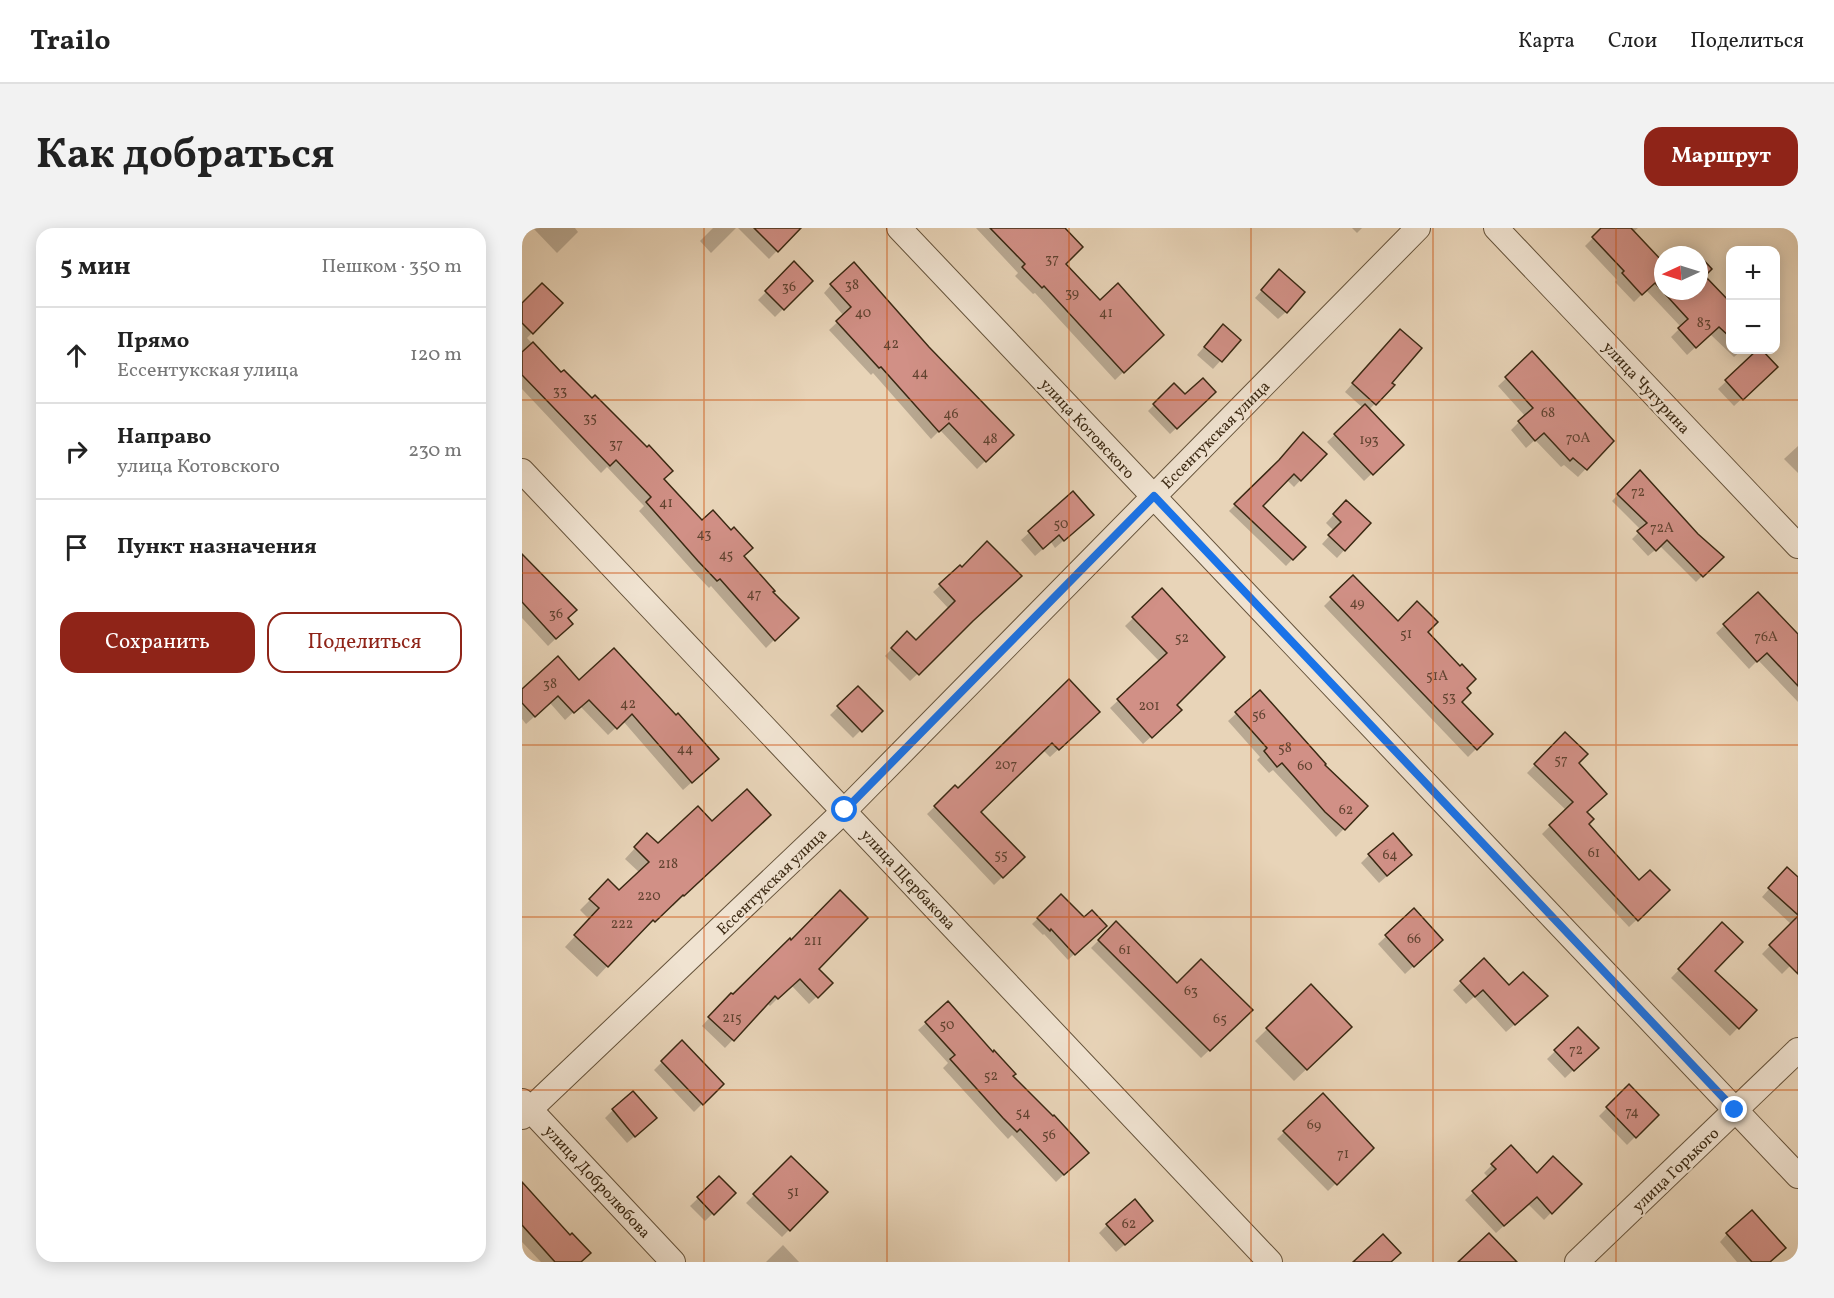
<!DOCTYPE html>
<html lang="ru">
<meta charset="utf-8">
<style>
:root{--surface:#fff;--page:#f2f2f2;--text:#222;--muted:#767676;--line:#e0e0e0;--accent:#8f2418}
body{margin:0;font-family:Vollkorn,serif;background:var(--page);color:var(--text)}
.controls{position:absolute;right:18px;top:18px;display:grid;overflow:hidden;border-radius:12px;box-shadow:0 3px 15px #0003}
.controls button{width:54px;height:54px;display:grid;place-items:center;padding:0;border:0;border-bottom:2px solid var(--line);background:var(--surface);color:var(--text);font:30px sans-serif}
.compass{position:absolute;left:1132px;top:18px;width:54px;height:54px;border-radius:50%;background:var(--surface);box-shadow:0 3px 15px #0003;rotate:266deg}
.stop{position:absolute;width:18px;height:18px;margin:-14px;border:4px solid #1a73e8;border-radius:50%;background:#fff}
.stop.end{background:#1a73e8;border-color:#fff;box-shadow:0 2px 6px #0008}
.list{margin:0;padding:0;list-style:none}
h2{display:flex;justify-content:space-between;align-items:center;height:78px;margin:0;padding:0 24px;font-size:26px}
h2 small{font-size:20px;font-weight:400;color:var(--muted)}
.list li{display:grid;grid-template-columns:39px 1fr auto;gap:18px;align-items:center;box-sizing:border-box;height:96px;padding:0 24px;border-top:2px solid var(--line)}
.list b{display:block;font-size:22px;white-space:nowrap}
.list p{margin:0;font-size:20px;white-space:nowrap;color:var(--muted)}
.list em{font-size:20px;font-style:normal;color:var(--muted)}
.actions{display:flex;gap:12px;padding:18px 24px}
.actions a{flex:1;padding:14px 0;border:2px solid var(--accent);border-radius:18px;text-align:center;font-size:21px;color:var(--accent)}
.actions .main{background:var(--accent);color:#fff}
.icon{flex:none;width:33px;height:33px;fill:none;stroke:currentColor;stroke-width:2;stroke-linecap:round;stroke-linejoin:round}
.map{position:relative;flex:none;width:1276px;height:1034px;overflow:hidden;border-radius:18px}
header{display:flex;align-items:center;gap:36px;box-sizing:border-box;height:84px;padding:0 30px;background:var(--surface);border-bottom:2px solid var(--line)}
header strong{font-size:28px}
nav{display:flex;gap:33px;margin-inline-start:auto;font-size:21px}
.intro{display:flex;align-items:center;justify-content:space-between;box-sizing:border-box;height:144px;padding:0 36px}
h1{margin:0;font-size:42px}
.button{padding:15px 27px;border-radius:18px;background:var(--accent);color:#fff;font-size:21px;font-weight:700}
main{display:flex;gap:36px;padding:0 36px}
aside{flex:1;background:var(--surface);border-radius:18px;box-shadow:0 3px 15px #0003}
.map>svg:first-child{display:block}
.shadow{fill:#0003}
.building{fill:#d19086;stroke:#3b2913;stroke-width:1.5}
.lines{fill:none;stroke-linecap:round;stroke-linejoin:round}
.minor-casing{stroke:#66543c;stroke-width:26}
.minor{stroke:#f0e3d1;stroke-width:24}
.route{stroke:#1a73e8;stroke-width:8}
.grid{fill:none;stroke:#ce520d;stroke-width:1.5;stroke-opacity:0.55}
.labels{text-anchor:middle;stroke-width:4.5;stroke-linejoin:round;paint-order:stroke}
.number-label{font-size:14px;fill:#604330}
.street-label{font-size:16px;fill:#3b2913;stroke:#f0e3d1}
</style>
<header>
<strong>Trailo</strong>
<nav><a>Карта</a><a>Слои</a><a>Поделиться</a></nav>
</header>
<div class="intro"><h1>Как добраться</h1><a class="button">Маршрут</a></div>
<main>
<aside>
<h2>5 мин<small>Пешком · 350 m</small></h2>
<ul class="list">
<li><svg class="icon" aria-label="ahead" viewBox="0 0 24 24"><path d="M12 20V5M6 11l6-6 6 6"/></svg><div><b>Прямо</b><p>Ессентукская улица</p></div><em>120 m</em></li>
<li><svg class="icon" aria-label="right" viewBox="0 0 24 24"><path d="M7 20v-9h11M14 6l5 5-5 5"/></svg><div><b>Направо</b><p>улица Котовского</p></div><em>230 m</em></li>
<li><svg class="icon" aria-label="arrive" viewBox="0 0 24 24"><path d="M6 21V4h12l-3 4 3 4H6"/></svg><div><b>Пункт назначения</b></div></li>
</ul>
<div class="actions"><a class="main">Сохранить</a><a>Поделиться</a></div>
</aside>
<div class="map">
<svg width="1276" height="1034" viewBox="0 0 1276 1034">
<rect width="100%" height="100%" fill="#e8d4b8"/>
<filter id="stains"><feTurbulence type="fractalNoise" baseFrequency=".00333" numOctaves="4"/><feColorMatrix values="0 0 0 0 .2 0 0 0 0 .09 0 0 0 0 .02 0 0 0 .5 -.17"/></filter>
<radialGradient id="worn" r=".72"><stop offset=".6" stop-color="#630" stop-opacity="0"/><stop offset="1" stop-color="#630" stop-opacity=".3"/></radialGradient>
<!-- shadow -->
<g class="shadow">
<polygon points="0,0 11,0 0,10"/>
<polygon points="11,0 53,0 56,4 35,25"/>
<polygon points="191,0 214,0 189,25 178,13"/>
<polygon points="216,0 277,0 247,31"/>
<polygon points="454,0 523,0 542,36 578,74 640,107 593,152 513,65 511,66 493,48 496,45"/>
<polygon points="830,0 840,0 835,5"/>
<polygon points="1081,0 1116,0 1111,4 1141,37 1141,63 1177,63 1181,48 1208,78 1208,122 1220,122 1212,129 1188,106 1165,127 1149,109 1159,99 1124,62 1112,74 1093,54 1095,52 1063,18"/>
<polygon points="272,36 289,53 253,89 236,72"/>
<polygon points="750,51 764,84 756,91 733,70"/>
<polygon points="309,57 406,120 490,207 455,241 418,202 409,211 351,145 349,147 307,102 322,88 302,65"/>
<polygon points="39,75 5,110 180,294 220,329 249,364 274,390 244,420 189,358 187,360 169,341 117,283 122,278 85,239 79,245 0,161 0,77"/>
<polygon points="693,106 717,112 691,141 675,127"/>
<polygon points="870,111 868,155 870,157 847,182 880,217 842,253 805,214 841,180 823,164"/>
<polygon points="1238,122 1254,139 1212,178 1196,161"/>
<polygon points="1010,126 1090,213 1056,249 1042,237 1039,239 1013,212 1004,220 989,202 1003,188 976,158"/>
<polygon points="652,157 663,169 692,164 648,206 626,183"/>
<polygon points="1276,218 1276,245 1262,231"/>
<polygon points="803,226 772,259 765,252 739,278 782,319 764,338 707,283 751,240"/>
<polygon points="1118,244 1175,307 1199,329 1174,354 1138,318 1126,328 1110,311 1119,302 1090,273"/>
<polygon points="551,265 562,295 533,320 529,314 513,328 499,312"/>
<polygon points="824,274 847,295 815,330 800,316 812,303 804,295"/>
<polygon points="438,339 440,341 498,348 388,453 363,428 385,405 394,414 427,381 411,364"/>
<polygon points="0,344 49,396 26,418 0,390"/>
<polygon points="831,349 876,395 904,404 943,460 938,474 969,506 946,529 802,378"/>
<polygon points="640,362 653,477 650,490 621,516 588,480 638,434 603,398"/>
<polygon points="1236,366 1276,410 1276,474 1236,432 1227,441 1194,405"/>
<polygon points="92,422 187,539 161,562 101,493 86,507 58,478 43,492 28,475 4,496 0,491 0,463 57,454"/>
<polygon points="336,460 358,483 331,510 308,487"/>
<polygon points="738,464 801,537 844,578 814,609 751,542 747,545 735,532 738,529 706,493"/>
<polygon points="568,492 528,529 521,522 457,584 501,629 472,657 405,586 433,559 436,562"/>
<polygon points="1043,506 1055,535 1065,596 1117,654 1146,662 1107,699 1020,606 1044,582 1005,545"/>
<polygon points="190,595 236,597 151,678 150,676 121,703 120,701 75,749 43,719 68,692 58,682 86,654 97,664 118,645 103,631 125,607 136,617"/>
<polygon points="847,627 880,635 857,655 839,635"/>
<polygon points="1265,641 1276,651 1276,730 1260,746 1240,726 1269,696 1240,669"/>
<polygon points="539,668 562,692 582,698 546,732 522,706 521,707 510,696"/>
<polygon points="892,682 911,720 883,746 856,716"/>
<polygon points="594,695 655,757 729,782 679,830 569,720"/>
<polygon points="1200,697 1191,743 1233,782 1208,808 1149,750"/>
<polygon points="962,733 987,759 1016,776 984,804 952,769 944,776 931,762"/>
<polygon points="295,741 309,755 287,776 269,757 248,778 245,775 203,820 180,798 201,775 211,768"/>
<polygon points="789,758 816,811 772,853 733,813"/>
<polygon points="404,795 489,848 557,932 534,954 490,907 486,911 473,897 421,840 426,835 396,802"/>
<polygon points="1056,801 1074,820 1043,850 1025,831"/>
<polygon points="160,814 200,856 172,884 132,842"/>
<polygon points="1107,858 1135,887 1105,917 1077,888"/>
<polygon points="801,867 850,920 806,963 755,911"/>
<polygon points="91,882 125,898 105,915 83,890"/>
<polygon points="269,930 304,964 260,1009 224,975"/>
<polygon points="970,937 1015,947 1057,956 1022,992 1006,976 974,1005 943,972 967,950 962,945"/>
<polygon points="197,950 212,965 183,993 168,978"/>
<polygon points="0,968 58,1034 19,1034 0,1014"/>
<polygon points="585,997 621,1001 594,1024 577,1005"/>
<polygon points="1205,1006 1247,1034 1215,1034 1198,1014"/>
<polygon points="261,1017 277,1034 244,1034"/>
</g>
<!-- building -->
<g class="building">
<polygon points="232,0 279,0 256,24"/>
<polygon points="468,0 543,0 561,19 544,36 578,72 596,55 642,107 602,145 522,58 520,60 500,39 503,36"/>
<polygon points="1079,0 1109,0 1141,34 1141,63 1177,63 1177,27 1190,41 1183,48 1209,75 1209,110 1197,99 1174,120 1156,100 1166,91 1133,55 1120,67 1100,45 1102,43 1070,9"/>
<polygon points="272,33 291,53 262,82 243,63"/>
<polygon points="332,34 407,119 492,207 464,234 427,195 417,204 359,139 357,140 314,93 329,79 308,56"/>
<polygon points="757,41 783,64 765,85 739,62"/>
<polygon points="20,55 41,75 11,106 0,95 0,75"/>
<polygon points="701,96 719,112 700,134 682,119"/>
<polygon points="878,101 900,120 870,155 873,157 854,177 830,155"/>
<polygon points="11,114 39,144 42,142 70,170 73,167 125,219 127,217 151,243 142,251 180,292 191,282 209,302 212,299 231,320 222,328 253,363 251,364 277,390 253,413 198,351 195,353 176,333 124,274 129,269 94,232 88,238 0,147 0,124"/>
<polygon points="1235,122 1240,122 1256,139 1221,172 1203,152"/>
<polygon points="1010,123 1092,213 1065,242 1051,230 1048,233 1022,205 1013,213 996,193 1011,180 983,149"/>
<polygon points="681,150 694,164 655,201 631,176 652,155 663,166"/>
<polygon points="843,176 882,217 851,247 812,206"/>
<polygon points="781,204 805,226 779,253 772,246 741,278 784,319 771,332 712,276 757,232"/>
<polygon points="1118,242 1176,306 1202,329 1181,349 1145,312 1134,323 1115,303 1125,295 1095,266"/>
<polygon points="551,263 572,287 542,313 537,307 521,321 506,303"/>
<polygon points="824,272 849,295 823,323 806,307 819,294 811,286"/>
<polygon points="465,313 500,348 451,393 397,447 369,420 385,403 394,412 433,373 417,356 438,337 440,339"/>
<polygon points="0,326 55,382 46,390 51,396 34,411 0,374"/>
<polygon points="831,347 876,393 895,373 916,394 906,404 938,438 940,436 954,451 945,460 949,465 940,474 971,506 955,522 808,369"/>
<polygon points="640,360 703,429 655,477 660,482 630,510 595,471 645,425 610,389"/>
<polygon points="1236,364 1276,406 1276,458 1245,425 1235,434 1201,396"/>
<polygon points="92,420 154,487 156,485 197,531 170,555 110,486 95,501 67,472 52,485 36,468 13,489 0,475 0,461 36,428 57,452"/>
<polygon points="547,451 578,484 537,522 530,515 459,584 503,629 481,650 412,578 433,557 436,560"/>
<polygon points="336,458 361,483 340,504 315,478"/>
<polygon points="738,462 804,536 803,537 846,578 823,602 803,584 760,535 755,539 742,523 745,520 713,484"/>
<polygon points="1043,504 1066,526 1057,535 1085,566 1065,584 1072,591 1067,596 1117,652 1128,642 1148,662 1116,693 1027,597 1051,574 1012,536"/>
<polygon points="225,561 249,587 162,668 161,667 133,694 131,692 86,739 52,707 77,680 67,671 86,651 97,662 127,634 112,619 125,605 136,615 176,578 190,593"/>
<polygon points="871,605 890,627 865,648 846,626"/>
<polygon points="1265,639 1276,649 1276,687 1246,660"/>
<polygon points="318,662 346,690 297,741 311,755 296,770 278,751 256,771 253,768 212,813 186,789 209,765 211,766 268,710 269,712"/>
<polygon points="539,666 562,689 570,682 585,698 553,727 529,701 528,703 515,690"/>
<polygon points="892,680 921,712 892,739 863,707"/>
<polygon points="1276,688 1276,746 1247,717"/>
<polygon points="594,693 655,755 679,731 731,782 688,823 576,712"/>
<polygon points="1200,694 1221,714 1193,743 1235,782 1217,801 1156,741"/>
<polygon points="962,730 987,757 1001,744 1026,768 993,797 961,762 953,769 938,753"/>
<polygon points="789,756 830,799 785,842 744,800"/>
<polygon points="426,773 471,824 472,822 494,846 491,848 531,888 532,887 567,925 542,947 498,901 495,904 481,890 428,831 433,827 403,794"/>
<polygon points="1056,799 1077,820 1052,843 1032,822"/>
<polygon points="160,812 202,856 181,877 139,833"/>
<polygon points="1107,856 1137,887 1114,910 1084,879"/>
<polygon points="111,863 135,890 113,909 90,881"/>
<polygon points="801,865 852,920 815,957 761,903"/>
<polygon points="989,917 1015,945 1031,928 1060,956 1030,986 1015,969 982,998 950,963 974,941 969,936"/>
<polygon points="269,928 306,964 268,1003 231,966"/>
<polygon points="197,948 214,965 192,987 175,969"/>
<polygon points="0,954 48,1007 50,1005 69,1025 59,1034 33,1034 0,997"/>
<polygon points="613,971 631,993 603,1017 584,996"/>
<polygon points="1230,982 1264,1020 1248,1034 1230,1034 1204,1005"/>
<polygon points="967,1005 995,1034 936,1034"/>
<polygon points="861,1006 879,1025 869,1034 831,1034"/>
</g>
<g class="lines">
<defs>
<g id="minor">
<polyline points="377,0 1276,948"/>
<polyline points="974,0 1276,318"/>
<polyline points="0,243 748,1034"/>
<polyline points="0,873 151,1034"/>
<polyline points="0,889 323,582 896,0"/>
<polyline points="1055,1034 1276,822"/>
</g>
</defs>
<!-- minor casing -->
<use href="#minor" class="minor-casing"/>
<!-- minor -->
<use href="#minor" class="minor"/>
</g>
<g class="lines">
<!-- route -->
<polyline class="route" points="323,582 632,268 1213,882"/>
</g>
<!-- grid -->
<path class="grid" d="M182 0V1034M365 0V1034M547 0V1034M729 0V1034M911 0V1034M1094 0V1034M0 172H1276M0 345H1276M0 517H1276M0 689H1276M0 862H1276"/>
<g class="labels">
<!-- number labels -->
<g class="number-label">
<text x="530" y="35">37</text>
<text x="330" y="61">38</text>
<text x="267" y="63">36</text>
<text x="550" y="69">39</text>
<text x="341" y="89">40</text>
<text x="584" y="89">41</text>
<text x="1182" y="99">83</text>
<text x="369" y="120">42</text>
<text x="398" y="149">44</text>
<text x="38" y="167">33</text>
<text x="1026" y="189">68</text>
<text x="429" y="190">46</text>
<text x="68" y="194">35</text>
<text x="1056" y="214">70А</text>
<text x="468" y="215">48</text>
<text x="847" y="216">193</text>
<text x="94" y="220">37</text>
<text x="1116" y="268">72</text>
<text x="144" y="279">41</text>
<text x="539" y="300">50</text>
<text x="1140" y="304">72А</text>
<text x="182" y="310">43</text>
<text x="204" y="331">45</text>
<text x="232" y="370">47</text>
<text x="835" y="379">49</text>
<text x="34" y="390">36</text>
<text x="884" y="410">51</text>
<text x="1244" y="413">76А</text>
<text x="660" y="414">52</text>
<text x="915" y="452">51А</text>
<text x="28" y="460">38</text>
<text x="927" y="473">53</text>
<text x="106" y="480">42</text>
<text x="627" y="482">201</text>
<text x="737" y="491">56</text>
<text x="763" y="524">58</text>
<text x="163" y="525">44</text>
<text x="1039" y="536">57</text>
<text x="484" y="541">207</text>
<text x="783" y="542">60</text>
<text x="824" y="586">62</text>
<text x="1072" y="629">61</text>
<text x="479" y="631">55</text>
<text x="868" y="631">64</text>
<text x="146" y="640">218</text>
<text x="127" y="672">220</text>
<text x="100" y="700">222</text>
<text x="892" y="715">66</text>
<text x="291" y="717">211</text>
<text x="603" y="726">61</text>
<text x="669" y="767">63</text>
<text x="210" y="794">215</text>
<text x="698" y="795">65</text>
<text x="425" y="801">50</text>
<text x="1054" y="826">72</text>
<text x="469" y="852">52</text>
<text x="1110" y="888">74</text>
<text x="501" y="889">54</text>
<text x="792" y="901">69</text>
<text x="527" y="911">56</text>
<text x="821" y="930">71</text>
<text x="271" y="968">51</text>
<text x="607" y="1000">62</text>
</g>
<!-- street labels -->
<g class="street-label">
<text transform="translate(1125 159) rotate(47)" y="6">улица Чугурина</text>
<text transform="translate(566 200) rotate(47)" y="6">улица Котовского</text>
<text transform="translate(693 206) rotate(-45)" y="6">Ессентукская улица</text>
<text transform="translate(387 651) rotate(47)" y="6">улица Щербакова</text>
<text transform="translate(249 653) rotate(-44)" y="6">Ессентукская улица</text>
<text transform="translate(1153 941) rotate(-44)" y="6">улица Горького</text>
<text transform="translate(76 953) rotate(47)" y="6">улица Добролюбова</text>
</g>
</g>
<rect width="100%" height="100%" filter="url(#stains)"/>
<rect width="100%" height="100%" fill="url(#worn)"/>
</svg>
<div class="controls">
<button>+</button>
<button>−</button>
</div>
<svg class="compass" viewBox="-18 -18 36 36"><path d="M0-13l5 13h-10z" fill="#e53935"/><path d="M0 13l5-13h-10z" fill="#767676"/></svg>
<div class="stop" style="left:323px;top:582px"></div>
<div class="stop end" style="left:1213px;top:882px"></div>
</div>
</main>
